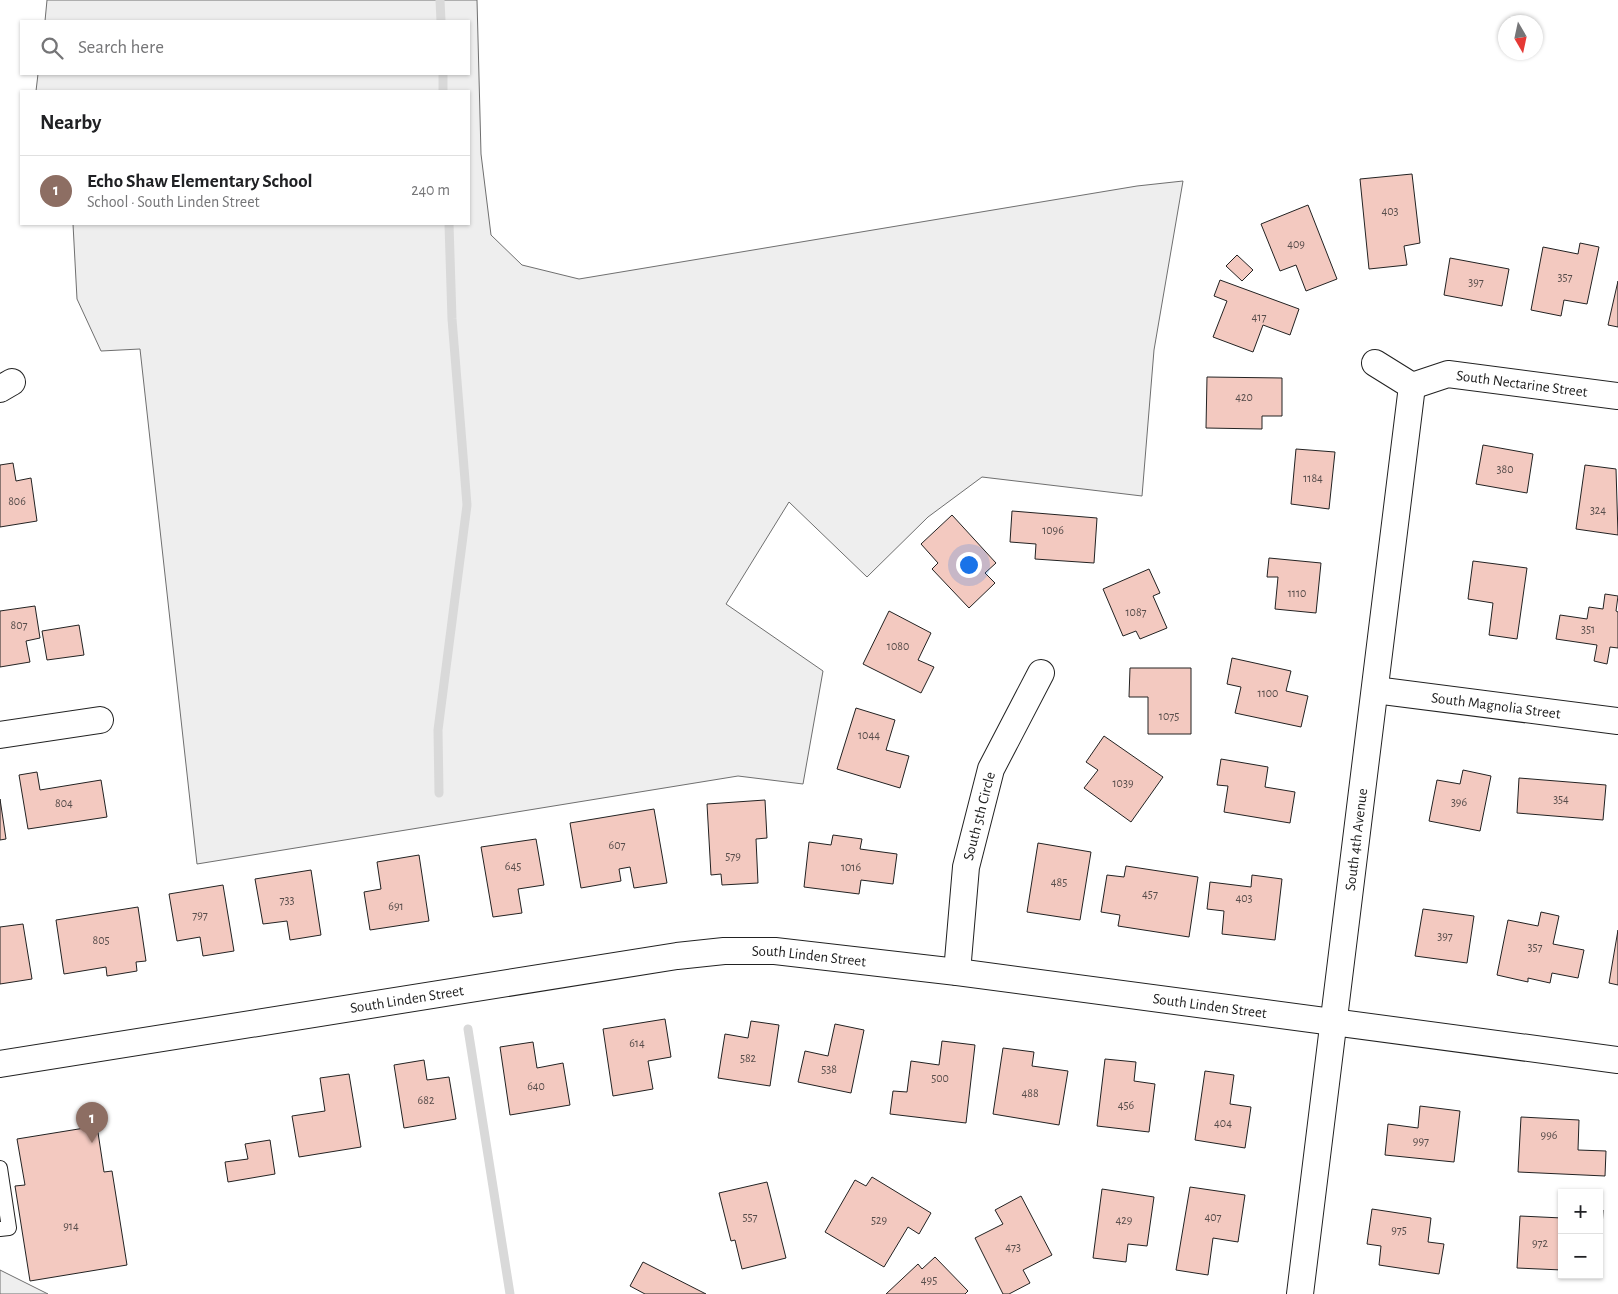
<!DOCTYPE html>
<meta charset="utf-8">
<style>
:root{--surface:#fff;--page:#f6f6f6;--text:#202124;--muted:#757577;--line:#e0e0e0;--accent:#c62828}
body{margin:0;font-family:"Alegreya Sans",sans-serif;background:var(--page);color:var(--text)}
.controls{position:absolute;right:15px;bottom:15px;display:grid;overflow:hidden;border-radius:0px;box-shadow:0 1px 4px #0004}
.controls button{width:45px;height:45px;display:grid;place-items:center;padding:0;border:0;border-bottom:1px solid var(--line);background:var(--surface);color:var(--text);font:25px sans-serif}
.compass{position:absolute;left:1498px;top:15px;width:45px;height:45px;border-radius:50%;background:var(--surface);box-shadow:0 1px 4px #0004;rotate:171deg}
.you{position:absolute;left:968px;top:564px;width:18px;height:18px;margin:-12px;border:4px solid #fff;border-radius:50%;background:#1a73e8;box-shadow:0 0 0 8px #1a73e833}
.badge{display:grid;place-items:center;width:32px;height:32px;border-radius:50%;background:var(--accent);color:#fff;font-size:16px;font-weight:700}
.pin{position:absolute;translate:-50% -41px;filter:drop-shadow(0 1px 2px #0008)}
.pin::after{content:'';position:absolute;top:26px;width:18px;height:15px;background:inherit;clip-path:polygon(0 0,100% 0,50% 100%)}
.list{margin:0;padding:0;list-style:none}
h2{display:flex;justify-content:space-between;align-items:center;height:65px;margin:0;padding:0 20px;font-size:21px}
h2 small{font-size:16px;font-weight:400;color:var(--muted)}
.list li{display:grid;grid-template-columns:32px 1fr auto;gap:15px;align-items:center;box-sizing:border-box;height:70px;padding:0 20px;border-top:1px solid var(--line)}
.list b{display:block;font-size:19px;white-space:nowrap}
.list p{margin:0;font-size:16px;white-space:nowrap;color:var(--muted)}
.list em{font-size:16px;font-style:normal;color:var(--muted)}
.icon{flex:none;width:28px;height:28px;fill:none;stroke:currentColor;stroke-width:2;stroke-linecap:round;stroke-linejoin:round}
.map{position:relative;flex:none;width:1618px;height:1294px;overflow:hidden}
.search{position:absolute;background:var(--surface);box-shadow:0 1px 4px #0004;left:20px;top:20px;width:450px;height:55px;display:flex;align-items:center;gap:12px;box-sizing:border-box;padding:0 18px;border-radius:0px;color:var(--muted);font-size:19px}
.panel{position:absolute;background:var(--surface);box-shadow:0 1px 4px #0004;left:20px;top:90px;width:450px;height:135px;border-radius:0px}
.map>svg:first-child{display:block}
.green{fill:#eee;stroke:#6f6f6f}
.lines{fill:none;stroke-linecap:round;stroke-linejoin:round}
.stream{stroke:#d9d9d9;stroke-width:9}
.building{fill:#f3c9c0;stroke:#222}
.service-casing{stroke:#222;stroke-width:16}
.minor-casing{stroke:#222;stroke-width:28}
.service{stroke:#fff;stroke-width:14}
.minor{stroke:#fff;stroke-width:26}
.labels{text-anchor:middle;stroke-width:4;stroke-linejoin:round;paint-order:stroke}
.number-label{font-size:12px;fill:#564c4a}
.street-label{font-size:15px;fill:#222;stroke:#fff}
</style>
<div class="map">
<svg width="1618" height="1294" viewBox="0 0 1618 1294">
<rect width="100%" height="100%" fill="#fff"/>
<!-- green -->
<g class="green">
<polygon points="47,0 477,0 481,154 491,235 522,265 579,279 1137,186 1183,181 1154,350 1142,496 982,477 928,517 867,577 789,502 726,604 823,671 803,784 738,776 197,864 140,349 101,351 77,299 73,224 469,224 469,91 36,91 38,74 469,74 469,21 45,21"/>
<polygon points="0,1270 48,1294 0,1294"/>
</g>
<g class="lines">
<!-- stream -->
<g class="stream">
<polyline points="440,0 441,21"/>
<polyline points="443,74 443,91"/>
<polyline points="439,793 438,730 467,505 452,319 449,224"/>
<polyline points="468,1029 510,1294"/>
</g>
</g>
<!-- building -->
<g class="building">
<polygon points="1412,174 1420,243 1404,246 1407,265 1369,269 1360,179"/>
<polygon points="1308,205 1337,279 1306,291 1296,265 1280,271 1261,224"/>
<polygon points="1580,243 1599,247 1587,304 1564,300 1561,316 1531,310 1543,247 1578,254"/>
<polygon points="1237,255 1253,270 1242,281 1226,266"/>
<polygon points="1450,258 1509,269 1502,306 1444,295"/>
<polygon points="1220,280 1299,309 1290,335 1263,325 1253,352 1213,337 1227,301 1214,296"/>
<polygon points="1618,281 1618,327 1608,325"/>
<polygon points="1207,377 1282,378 1282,416 1262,416 1262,429 1206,428"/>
<polygon points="1483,445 1533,454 1527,493 1476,484"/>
<polygon points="1296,449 1335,452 1329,509 1291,504"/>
<polygon points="13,463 16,481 31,478 37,521 0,527 0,465"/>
<polygon points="1585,465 1616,469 1618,535 1576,529"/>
<polygon points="1012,511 1097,518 1094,563 1035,559 1036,544 1010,542"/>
<polygon points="952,515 996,563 985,573 995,583 969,608 932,569 938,563 921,544"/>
<polygon points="1269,558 1321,563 1316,613 1275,609 1278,577 1267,577"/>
<polygon points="1473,561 1527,568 1517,639 1489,635 1493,603 1468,599"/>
<polygon points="1149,569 1160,593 1153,596 1167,628 1140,639 1136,631 1123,636 1103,589"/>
<polygon points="1605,594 1618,596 1616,611 1618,612 1618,648 1610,647 1607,664 1594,661 1597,645 1556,639 1560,615 1587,619 1589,607 1603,609"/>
<polygon points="35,606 40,638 26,641 30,662 0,667 0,611"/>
<polygon points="889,611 931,633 918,660 934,667 921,693 863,664"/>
<polygon points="79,625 84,655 47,660 42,631"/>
<polygon points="1232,658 1291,671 1286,691 1308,696 1301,727 1235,713 1241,687 1227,684"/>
<polygon points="1130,668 1191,668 1191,734 1148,734 1148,697 1129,697"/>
<polygon points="856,708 895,720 886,750 909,756 900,788 837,769"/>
<polygon points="1104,736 1163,777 1131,822 1084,788 1098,770 1086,762"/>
<polygon points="1221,759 1268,767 1265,787 1295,792 1290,823 1224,812 1228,786 1217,785"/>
<polygon points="1463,770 1491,776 1480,831 1429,821 1437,780 1460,784"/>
<polygon points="37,772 40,790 101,780 107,817 28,829 19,775"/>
<polygon points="1519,778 1606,785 1603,820 1517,813"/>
<polygon points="0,799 6,839 0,840"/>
<polygon points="765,800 767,838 756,839 758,883 722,885 721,874 711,875 707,804"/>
<polygon points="654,809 667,883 634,888 630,867 619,869 621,881 581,888 570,823"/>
<polygon points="833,835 862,839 860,849 897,854 893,884 861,880 859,894 804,887 809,842 831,845"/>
<polygon points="536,839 544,885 518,889 522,913 493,917 481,847"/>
<polygon points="1038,843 1091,852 1080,920 1027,912"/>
<polygon points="419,855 429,921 370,930 364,892 381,889 377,862"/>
<polygon points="1126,866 1198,877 1189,937 1118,926 1120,915 1101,912 1107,875 1124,877"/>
<polygon points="311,870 321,935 290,940 287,921 263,924 255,879"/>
<polygon points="1252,875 1282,879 1275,940 1222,934 1224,911 1207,909 1210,882 1251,887"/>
<polygon points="223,885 234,951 203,956 200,937 177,941 169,894"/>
<polygon points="138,907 146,961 136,962 137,971 107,976 106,967 64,974 56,920"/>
<polygon points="1423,909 1474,916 1467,963 1415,956"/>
<polygon points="1541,912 1559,916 1553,944 1584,950 1578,978 1552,973 1550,983 1528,978 1528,982 1497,975 1508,920 1538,926"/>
<polygon points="23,924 32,979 0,984 0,927"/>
<polygon points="1618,930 1618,985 1609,983"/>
<polygon points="665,1019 671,1057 648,1061 653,1089 613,1096 603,1029"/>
<polygon points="751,1021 779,1025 770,1086 718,1078 725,1034 748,1038"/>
<polygon points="835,1024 864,1030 851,1093 798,1082 805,1051 828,1056"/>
<polygon points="942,1041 975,1045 966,1123 890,1114 893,1091 907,1092 911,1061 939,1065"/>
<polygon points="533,1042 537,1068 563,1063 570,1105 510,1115 500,1047"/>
<polygon points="1003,1048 1034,1052 1032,1066 1068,1071 1059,1125 993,1114"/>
<polygon points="1105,1059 1136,1062 1134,1081 1155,1084 1149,1132 1097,1126"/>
<polygon points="424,1060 427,1080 449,1077 456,1119 404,1128 394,1065"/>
<polygon points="1205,1071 1234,1075 1230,1104 1251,1107 1245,1148 1195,1140"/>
<polygon points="349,1074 361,1147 299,1157 292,1116 325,1111 320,1078"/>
<polygon points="1420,1106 1460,1111 1454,1162 1385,1155 1388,1124 1418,1128"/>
<polygon points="1521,1117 1579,1120 1578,1150 1606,1151 1605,1176 1518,1172"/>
<polygon points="97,1126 104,1172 112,1171 127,1265 30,1281 15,1186 25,1185 17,1139"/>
<polygon points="270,1140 275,1174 228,1182 225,1162 248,1159 245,1144"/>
<polygon points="872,1177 931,1213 919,1234 908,1227 884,1267 825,1232 855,1180 866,1186"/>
<polygon points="767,1182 786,1258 742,1269 735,1240 731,1241 719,1193"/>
<polygon points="1190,1187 1245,1195 1238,1242 1213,1238 1208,1275 1176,1270"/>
<polygon points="1102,1189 1154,1197 1147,1246 1128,1244 1126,1262 1093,1258"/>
<polygon points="1021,1196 1052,1255 1023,1270 1030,1283 1009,1294 1003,1294 975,1238 1003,1224 995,1210"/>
<polygon points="1372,1209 1431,1218 1428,1242 1444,1244 1439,1274 1379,1265 1381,1246 1367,1244"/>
<polygon points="1599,1210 1603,1210 1601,1248 1599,1248"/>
<polygon points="1520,1216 1562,1218 1562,1270 1517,1268"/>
<polygon points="935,1257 968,1291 965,1294 886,1294 918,1264 922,1269"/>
<polygon points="643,1262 706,1294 645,1294 630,1286"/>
</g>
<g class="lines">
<defs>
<polyline id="service" points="0,1168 9,1228 0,1229"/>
<g id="minor">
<path id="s1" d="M1375 363 1412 386 1448 374 1618 396"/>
<polyline points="0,389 12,382"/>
<path id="s2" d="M1375 690 1618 721"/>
<polyline points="0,735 100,720"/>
<path id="s3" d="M957 972 966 867 991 769 1041 673"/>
<path id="s4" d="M0 1064 677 956 724 951H775L957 972 1618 1060"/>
<path id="s5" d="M1300 1294 1412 386"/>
</g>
</defs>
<!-- service casing -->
<use href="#service" class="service-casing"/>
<!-- minor casing -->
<use href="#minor" class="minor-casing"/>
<!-- service -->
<use href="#service" class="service"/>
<!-- minor -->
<use href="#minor" class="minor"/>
</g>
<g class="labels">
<!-- number labels -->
<g class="number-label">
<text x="1390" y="215">403</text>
<text x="1296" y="248">409</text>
<text x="1565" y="281">357</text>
<text x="1476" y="286">397</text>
<text x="1259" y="321">417</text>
<text x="1244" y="401">420</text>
<text x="1505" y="473">380</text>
<text x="1313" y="482">1184</text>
<text x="17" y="505">806</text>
<text x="1598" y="514">324</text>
<text x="1053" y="534">1096</text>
<text x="1297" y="597">1110</text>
<text x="1136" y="616">1087</text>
<text x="19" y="629">807</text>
<text x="1588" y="633">351</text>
<text x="898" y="650">1080</text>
<text x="1268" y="697">1100</text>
<text x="1169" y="720">1075</text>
<text x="869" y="739">1044</text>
<text x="1123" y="787">1039</text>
<text x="1561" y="803">354</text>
<text x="1459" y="806">396</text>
<text x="64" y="807">804</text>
<text x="617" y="849">607</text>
<text x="733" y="860">579</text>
<text x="513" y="870">645</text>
<text x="851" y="871">1016</text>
<text x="1059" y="886">485</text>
<text x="1150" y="898">457</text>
<text x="1244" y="902">403</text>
<text x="287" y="904">733</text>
<text x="396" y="910">691</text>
<text x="200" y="919">797</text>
<text x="1445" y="940">397</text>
<text x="101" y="944">805</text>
<text x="1535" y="951">357</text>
<text x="637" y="1047">614</text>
<text x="748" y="1062">582</text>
<text x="829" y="1073">538</text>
<text x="940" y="1082">500</text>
<text x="536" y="1090">640</text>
<text x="1030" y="1097">488</text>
<text x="426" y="1104">682</text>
<text x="1126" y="1109">456</text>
<text x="1223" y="1127">404</text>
<text x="1549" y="1139">996</text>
<text x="1421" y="1145">997</text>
<text x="750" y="1221">557</text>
<text x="1213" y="1221">407</text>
<text x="879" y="1224">529</text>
<text x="1124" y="1224">429</text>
<text x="71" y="1230">914</text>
<text x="1399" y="1234">975</text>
<text x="1540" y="1247">972</text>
<text x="1013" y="1251">473</text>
<text x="929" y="1284">495</text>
</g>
<!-- street labels -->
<g class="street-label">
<text dy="5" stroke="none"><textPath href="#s1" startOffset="156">South Nectarine Street</textPath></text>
<text dy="5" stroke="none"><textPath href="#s2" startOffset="122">South Magnolia Street</textPath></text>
<text dy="5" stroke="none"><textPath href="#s3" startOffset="158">South 5th Circle</textPath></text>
<text dy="5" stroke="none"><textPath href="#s5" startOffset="458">South 4th Avenue</textPath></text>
<text dy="5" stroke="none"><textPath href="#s4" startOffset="818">South Linden Street</textPath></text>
<text dy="5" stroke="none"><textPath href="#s4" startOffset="412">South Linden Street</textPath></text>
<text dy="5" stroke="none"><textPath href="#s4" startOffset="1222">South Linden Street</textPath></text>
</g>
</g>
</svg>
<div class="controls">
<button>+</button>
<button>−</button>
</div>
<svg class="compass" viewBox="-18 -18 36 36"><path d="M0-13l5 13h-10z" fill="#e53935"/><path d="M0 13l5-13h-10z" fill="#757577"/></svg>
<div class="you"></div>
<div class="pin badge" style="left:92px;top:1143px;background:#8d6e63">1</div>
<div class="search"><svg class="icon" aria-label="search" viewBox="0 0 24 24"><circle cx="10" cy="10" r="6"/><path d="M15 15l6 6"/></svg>Search here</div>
<section class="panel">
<h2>Nearby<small></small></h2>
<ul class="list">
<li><span class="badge" style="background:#8d6e63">1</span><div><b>Echo Shaw Elementary School</b><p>School · South Linden Street</p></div><em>240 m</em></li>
</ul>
</section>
</div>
